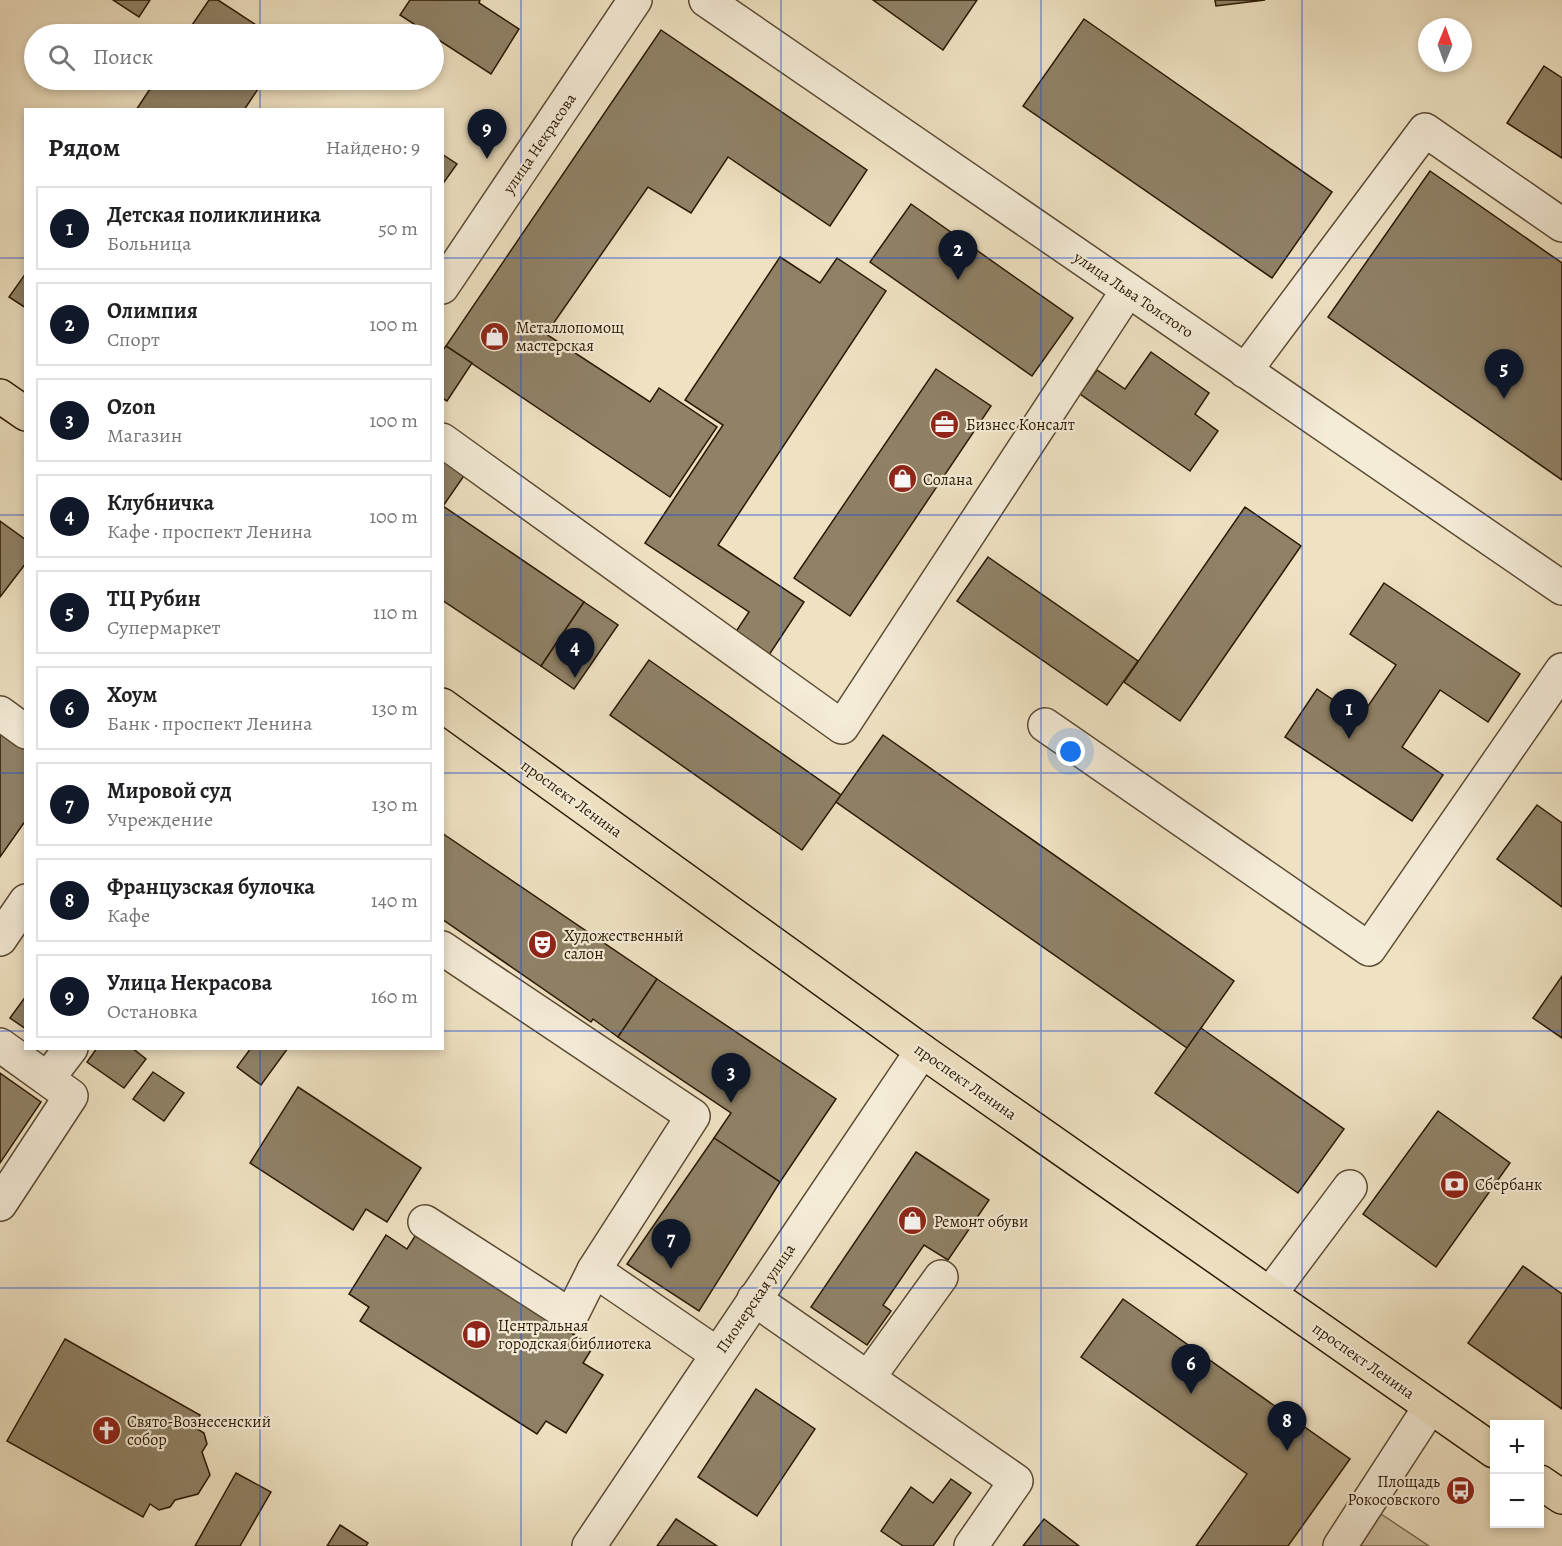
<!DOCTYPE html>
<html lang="ru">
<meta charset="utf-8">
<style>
:root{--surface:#fff;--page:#f6f6f6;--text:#202124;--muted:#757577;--line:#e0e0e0;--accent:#111827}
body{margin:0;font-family:Alegreya,serif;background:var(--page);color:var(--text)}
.controls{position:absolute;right:18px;bottom:18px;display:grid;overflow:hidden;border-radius:0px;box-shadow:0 3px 9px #0003}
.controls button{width:54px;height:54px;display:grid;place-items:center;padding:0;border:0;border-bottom:2px solid var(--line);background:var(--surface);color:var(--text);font:30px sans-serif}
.compass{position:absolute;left:1418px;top:18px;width:54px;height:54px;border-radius:50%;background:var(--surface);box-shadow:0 3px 9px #0003;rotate:1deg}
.you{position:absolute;left:1071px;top:752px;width:21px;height:21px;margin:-15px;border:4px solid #fff;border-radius:50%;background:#1a73e8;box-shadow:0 0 0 9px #1a73e833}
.badge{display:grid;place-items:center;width:39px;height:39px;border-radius:50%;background:var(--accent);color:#fff;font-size:20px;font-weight:700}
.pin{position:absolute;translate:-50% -50px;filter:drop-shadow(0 2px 3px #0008)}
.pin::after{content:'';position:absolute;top:32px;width:21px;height:18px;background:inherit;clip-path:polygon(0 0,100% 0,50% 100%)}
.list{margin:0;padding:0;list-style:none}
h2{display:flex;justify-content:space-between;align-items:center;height:78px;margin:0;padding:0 24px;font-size:26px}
h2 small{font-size:20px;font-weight:400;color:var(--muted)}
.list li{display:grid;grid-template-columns:39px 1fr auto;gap:18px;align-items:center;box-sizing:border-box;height:84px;margin:0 12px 12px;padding:0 12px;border:2px solid var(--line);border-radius:0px}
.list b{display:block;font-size:22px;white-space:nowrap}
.list p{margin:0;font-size:20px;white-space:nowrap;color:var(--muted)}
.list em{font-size:20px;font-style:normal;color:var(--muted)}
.icon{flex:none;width:33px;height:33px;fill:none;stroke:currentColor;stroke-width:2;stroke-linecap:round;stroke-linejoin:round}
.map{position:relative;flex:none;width:1562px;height:1546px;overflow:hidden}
.search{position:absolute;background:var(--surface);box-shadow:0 3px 9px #0003;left:24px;top:24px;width:420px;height:66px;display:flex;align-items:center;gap:15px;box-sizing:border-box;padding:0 21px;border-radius:33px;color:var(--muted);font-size:22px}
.panel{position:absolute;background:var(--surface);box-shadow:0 3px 9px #0003;left:24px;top:108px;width:420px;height:942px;border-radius:0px}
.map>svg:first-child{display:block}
.green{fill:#cec0a2;stroke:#7c6c52;stroke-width:1.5}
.building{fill:#908267;stroke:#2a1903;stroke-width:1.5}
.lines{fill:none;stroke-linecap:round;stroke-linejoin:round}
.minor-casing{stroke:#5b4b33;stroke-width:36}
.major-casing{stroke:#2a1903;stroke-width:36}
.minor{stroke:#f5ecd8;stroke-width:33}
.major{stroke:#efe2c3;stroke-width:33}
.grid{fill:none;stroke:#1d4ed8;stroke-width:1.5;stroke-opacity:0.55}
.labels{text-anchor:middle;stroke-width:4.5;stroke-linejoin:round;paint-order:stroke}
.street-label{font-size:16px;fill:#2a1903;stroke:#f5ecd8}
.poi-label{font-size:16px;fill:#2a1903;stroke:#f5ecd8;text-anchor:start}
</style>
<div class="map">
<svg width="1562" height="1546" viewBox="0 0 1562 1546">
<rect width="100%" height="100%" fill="#efe2c3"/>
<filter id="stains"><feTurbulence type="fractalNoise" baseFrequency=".00333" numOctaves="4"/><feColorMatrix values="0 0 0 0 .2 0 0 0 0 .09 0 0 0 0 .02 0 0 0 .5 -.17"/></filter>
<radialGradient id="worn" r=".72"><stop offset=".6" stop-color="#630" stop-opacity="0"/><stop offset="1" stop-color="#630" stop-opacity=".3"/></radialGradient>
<!-- green -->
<polygon class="green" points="1381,1514 1429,1546 1360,1546"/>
<!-- building -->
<g class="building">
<polygon points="113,0 150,0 139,17"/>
<polygon points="209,0 218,0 270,34 186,34"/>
<polygon points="410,0 480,0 479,3 519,29 491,74 400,15"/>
<polygon points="873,0 977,0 943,50"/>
<polygon points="1215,0 1265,0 1216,6"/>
<polygon points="1084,19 1332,192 1272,278 1023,106"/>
<polygon points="661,30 867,170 830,226 728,157 691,213 648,187 546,334 650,402 659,388 717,427 670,497 446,346"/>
<polygon points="1544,66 1562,78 1562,158 1507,123"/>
<polygon points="156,80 264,80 244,110 136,110"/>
<polygon points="442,154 457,164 442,185"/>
<polygon points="1430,171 1562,263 1562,480 1328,317"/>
<polygon points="911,204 1073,318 1032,376 870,262"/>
<polygon points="780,257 820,283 837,258 886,291 718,545 804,602 767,658 733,636 749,612 645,543 723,425 685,400"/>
<polygon points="26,273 26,308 9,297"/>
<polygon points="446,346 472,363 447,401 442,398 442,351"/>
<polygon points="1151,352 1209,393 1195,414 1218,431 1190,471 1080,394 1097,370 1125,389"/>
<polygon points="936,369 991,406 850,616 794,578"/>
<polygon points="442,453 468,470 443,506 584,602 541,666 442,600"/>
<polygon points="1245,507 1301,546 1180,721 1124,682"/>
<polygon points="0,521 26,540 26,563 0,597"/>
<polygon points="988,557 1138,661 1107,705 957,601"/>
<polygon points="1384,583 1520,674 1488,722 1440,690 1402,747 1443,775 1412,821 1285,737 1317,689 1360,718 1396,665 1350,634"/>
<polygon points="584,602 618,625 574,689 541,666"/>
<polygon points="649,660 841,795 802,850 610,715"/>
<polygon points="0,722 26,740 26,820 0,857"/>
<polygon points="883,735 1234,981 1187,1048 836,802"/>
<polygon points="1537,805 1562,823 1562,907 1497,859"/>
<polygon points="442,833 657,979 618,1037 593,1019 591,1022 442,919"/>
<polygon points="1562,976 1562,1038 1533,1018"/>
<polygon points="657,979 836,1099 780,1182 714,1138 731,1113 618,1037"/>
<polygon points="26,996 26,1029 10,1018"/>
<polygon points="1201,1028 1344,1129 1298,1193 1155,1093"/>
<polygon points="97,1048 132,1048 146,1059 124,1088 87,1062"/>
<polygon points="251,1048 288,1048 261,1085 237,1067"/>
<polygon points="153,1072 184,1093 164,1121 133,1099"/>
<polygon points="0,1073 41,1102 0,1163"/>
<polygon points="298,1087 421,1168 387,1222 366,1209 353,1230 250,1163"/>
<polygon points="1438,1111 1510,1163 1436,1267 1363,1214"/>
<polygon points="714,1138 780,1182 699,1311 627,1264"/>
<polygon points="916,1152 989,1200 948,1260 924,1245 883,1305 891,1311 867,1345 811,1307"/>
<polygon points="417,1233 593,1347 583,1363 603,1375 566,1433 546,1421 537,1434 360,1321 369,1307 349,1294 386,1235 407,1249"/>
<polygon points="1523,1266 1562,1294 1562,1409 1468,1343"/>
<polygon points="1123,1299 1350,1459 1288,1546 1196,1546 1247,1474 1081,1357"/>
<polygon points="65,1339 200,1415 194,1427 204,1433 207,1444 202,1452 210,1475 198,1494 175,1500 170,1507 159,1510 150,1504 143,1517 7,1441"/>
<polygon points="756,1389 815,1429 757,1516 698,1477"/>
<polygon points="236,1473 271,1492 240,1546 195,1546"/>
<polygon points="951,1479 971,1493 933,1546 903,1546 881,1531 911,1487 933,1503"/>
<polygon points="676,1519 717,1546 657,1546"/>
<polygon points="1044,1519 1079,1546 1023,1546"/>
<polygon points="340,1525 368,1543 366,1546 327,1546"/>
</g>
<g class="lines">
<defs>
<g id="minor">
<polyline points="706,0 1562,588"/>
<polyline points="442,287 635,0"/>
<polyline points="1245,371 1425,130 1562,225"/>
<polyline points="442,440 842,727 1128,290"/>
<polyline points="0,713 26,732"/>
<polyline points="1045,725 1369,949 1562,670"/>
<polyline points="0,939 26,901"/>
<polyline points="442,948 693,1116 594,1270 717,1354"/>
<polyline points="0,1045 71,1096 0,1204"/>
<polyline points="48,1078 71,1048"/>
<polyline points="425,1222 571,1316 594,1270"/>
<polyline points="1270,1294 1350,1187"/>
<polyline points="754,1299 1016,1481 971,1546"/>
<polyline points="868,1378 941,1277"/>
<polyline points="589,1546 922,1051"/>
<polyline points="1340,1546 1430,1407"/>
</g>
<g id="major">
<polyline points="0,396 26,414"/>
<polyline points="442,705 922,1051 1494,1451"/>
<polyline points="1540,1482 1562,1497"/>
</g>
</defs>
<!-- minor casing -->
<use href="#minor" class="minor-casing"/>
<!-- major casing -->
<use href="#major" class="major-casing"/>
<!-- minor -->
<use href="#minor" class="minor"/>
<!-- major -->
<use href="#major" class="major"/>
</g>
<!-- grid -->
<path class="grid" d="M260 0V34M521 0V1546M781 0V1546M1041 0V1546M1302 0V1546M260 80V110M0 258H26M442 258H1562M0 515H26M442 515H1562M0 773H26M442 773H1562M0 1031H26M442 1031H1562M260 1048V1546M0 1288H1562"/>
<!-- icons -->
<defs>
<symbol id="shop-disc" viewBox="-11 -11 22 22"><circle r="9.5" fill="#8f2418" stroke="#f5ecd8"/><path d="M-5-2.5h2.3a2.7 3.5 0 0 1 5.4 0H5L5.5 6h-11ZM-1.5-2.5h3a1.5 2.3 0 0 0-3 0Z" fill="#fff"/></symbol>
<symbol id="office-disc" viewBox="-11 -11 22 22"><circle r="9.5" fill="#8f2418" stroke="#f5ecd8"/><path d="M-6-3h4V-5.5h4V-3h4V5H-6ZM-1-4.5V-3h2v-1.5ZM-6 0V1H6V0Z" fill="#fff"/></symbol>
<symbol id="theatre-disc" viewBox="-11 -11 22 22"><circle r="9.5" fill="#8f2418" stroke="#f5ecd8"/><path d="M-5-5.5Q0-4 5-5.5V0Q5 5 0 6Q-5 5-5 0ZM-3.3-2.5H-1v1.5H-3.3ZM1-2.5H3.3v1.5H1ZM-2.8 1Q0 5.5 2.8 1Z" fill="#fff"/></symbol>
<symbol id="bank-disc" viewBox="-11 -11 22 22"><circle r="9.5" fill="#8f2418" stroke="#f5ecd8"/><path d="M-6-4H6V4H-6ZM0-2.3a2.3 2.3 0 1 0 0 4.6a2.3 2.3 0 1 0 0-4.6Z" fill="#fff"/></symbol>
<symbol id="library-disc" viewBox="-11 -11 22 22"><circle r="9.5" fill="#8f2418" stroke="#f5ecd8"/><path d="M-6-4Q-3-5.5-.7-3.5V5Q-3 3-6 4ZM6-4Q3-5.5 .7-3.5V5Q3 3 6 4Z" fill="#fff"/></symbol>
<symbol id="church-disc" viewBox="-11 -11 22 22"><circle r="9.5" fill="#8f2418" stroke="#f5ecd8"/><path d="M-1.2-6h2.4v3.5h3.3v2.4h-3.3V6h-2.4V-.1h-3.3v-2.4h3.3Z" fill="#fff"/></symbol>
<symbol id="bus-disc" viewBox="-11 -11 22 22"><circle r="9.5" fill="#8f2418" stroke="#f5ecd8"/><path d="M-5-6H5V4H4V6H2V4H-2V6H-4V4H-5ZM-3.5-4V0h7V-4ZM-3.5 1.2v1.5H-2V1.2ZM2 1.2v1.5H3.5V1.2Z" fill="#fff"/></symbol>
</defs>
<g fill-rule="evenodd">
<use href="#shop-disc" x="478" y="320" width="33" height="33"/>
<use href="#office-disc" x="928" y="408" width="33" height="33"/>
<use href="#shop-disc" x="886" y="462" width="33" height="33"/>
<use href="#theatre-disc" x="526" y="928" width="33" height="33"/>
<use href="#bank-disc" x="1438" y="1168" width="33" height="33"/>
<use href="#shop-disc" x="896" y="1204" width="33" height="33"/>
<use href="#library-disc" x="460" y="1318" width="33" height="33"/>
<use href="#church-disc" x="90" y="1414" width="33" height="33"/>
<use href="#bus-disc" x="1444" y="1474" width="33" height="33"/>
</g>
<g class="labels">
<!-- street labels -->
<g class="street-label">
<text transform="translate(539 143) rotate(-56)" y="6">улица Некрасова</text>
<text transform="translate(1134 294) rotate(34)" y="6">улица Льва Толстого</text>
<text transform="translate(572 798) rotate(36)" y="6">проспект Ленина</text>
<text transform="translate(966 1081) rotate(35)" y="6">проспект Ленина</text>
<text transform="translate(755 1298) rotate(-56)" y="6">Пионерская улица</text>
<text transform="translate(1364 1360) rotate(35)" y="6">проспект Ленина</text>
</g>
<!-- poi labels -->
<g class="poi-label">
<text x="516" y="333">Металлопомощ<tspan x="516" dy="18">мастерская</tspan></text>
<text x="966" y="430">Бизнес Консалт</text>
<text x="923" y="485">Солана</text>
<text x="564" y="941">Художественный<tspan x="564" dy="18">салон</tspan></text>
<text x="1475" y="1190">Сбербанк</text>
<text x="934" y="1227">Ремонт обуви</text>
<text x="498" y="1331">Центральная<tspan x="498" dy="18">городская библиотека</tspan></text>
<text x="127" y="1427">Свято-Вознесенский<tspan x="127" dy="18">собор</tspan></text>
<text x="1440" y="1487" text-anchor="end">Площадь<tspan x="1440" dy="18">Рокосовского</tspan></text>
</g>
</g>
<rect width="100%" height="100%" filter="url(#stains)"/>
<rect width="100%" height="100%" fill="url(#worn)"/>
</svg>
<div class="controls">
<button>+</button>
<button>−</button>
</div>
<svg class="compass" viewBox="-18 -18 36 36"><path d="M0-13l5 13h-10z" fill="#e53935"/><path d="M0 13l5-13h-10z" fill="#757577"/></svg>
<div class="you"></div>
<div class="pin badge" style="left:1349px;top:739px">1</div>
<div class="pin badge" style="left:958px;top:280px">2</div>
<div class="pin badge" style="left:731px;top:1103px">3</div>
<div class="pin badge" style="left:575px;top:678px">4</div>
<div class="pin badge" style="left:1504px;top:399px">5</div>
<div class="pin badge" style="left:1191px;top:1394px">6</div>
<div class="pin badge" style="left:671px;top:1269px">7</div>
<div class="pin badge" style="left:1287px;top:1451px">8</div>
<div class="pin badge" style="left:487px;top:159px">9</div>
<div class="search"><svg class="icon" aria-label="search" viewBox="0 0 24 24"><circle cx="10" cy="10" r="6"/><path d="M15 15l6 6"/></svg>Поиск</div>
<section class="panel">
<h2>Рядом<small>Найдено: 9</small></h2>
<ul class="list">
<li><span class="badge">1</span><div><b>Детская поликлиника</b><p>Больница</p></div><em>50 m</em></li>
<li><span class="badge">2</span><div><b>Олимпия</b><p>Спорт</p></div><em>100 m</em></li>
<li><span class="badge">3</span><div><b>Ozon</b><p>Магазин</p></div><em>100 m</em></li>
<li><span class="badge">4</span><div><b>Клубничка</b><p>Кафе · проспект Ленина</p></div><em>100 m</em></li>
<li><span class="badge">5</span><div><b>ТЦ Рубин</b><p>Супермаркет</p></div><em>110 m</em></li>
<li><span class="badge">6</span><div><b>Хоум</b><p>Банк · проспект Ленина</p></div><em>130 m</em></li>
<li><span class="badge">7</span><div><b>Мировой суд</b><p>Учреждение</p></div><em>130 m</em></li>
<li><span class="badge">8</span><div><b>Французская булочка</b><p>Кафе</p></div><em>140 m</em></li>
<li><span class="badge">9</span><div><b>Улица Некрасова</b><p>Остановка</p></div><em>160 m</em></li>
</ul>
</section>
</div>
